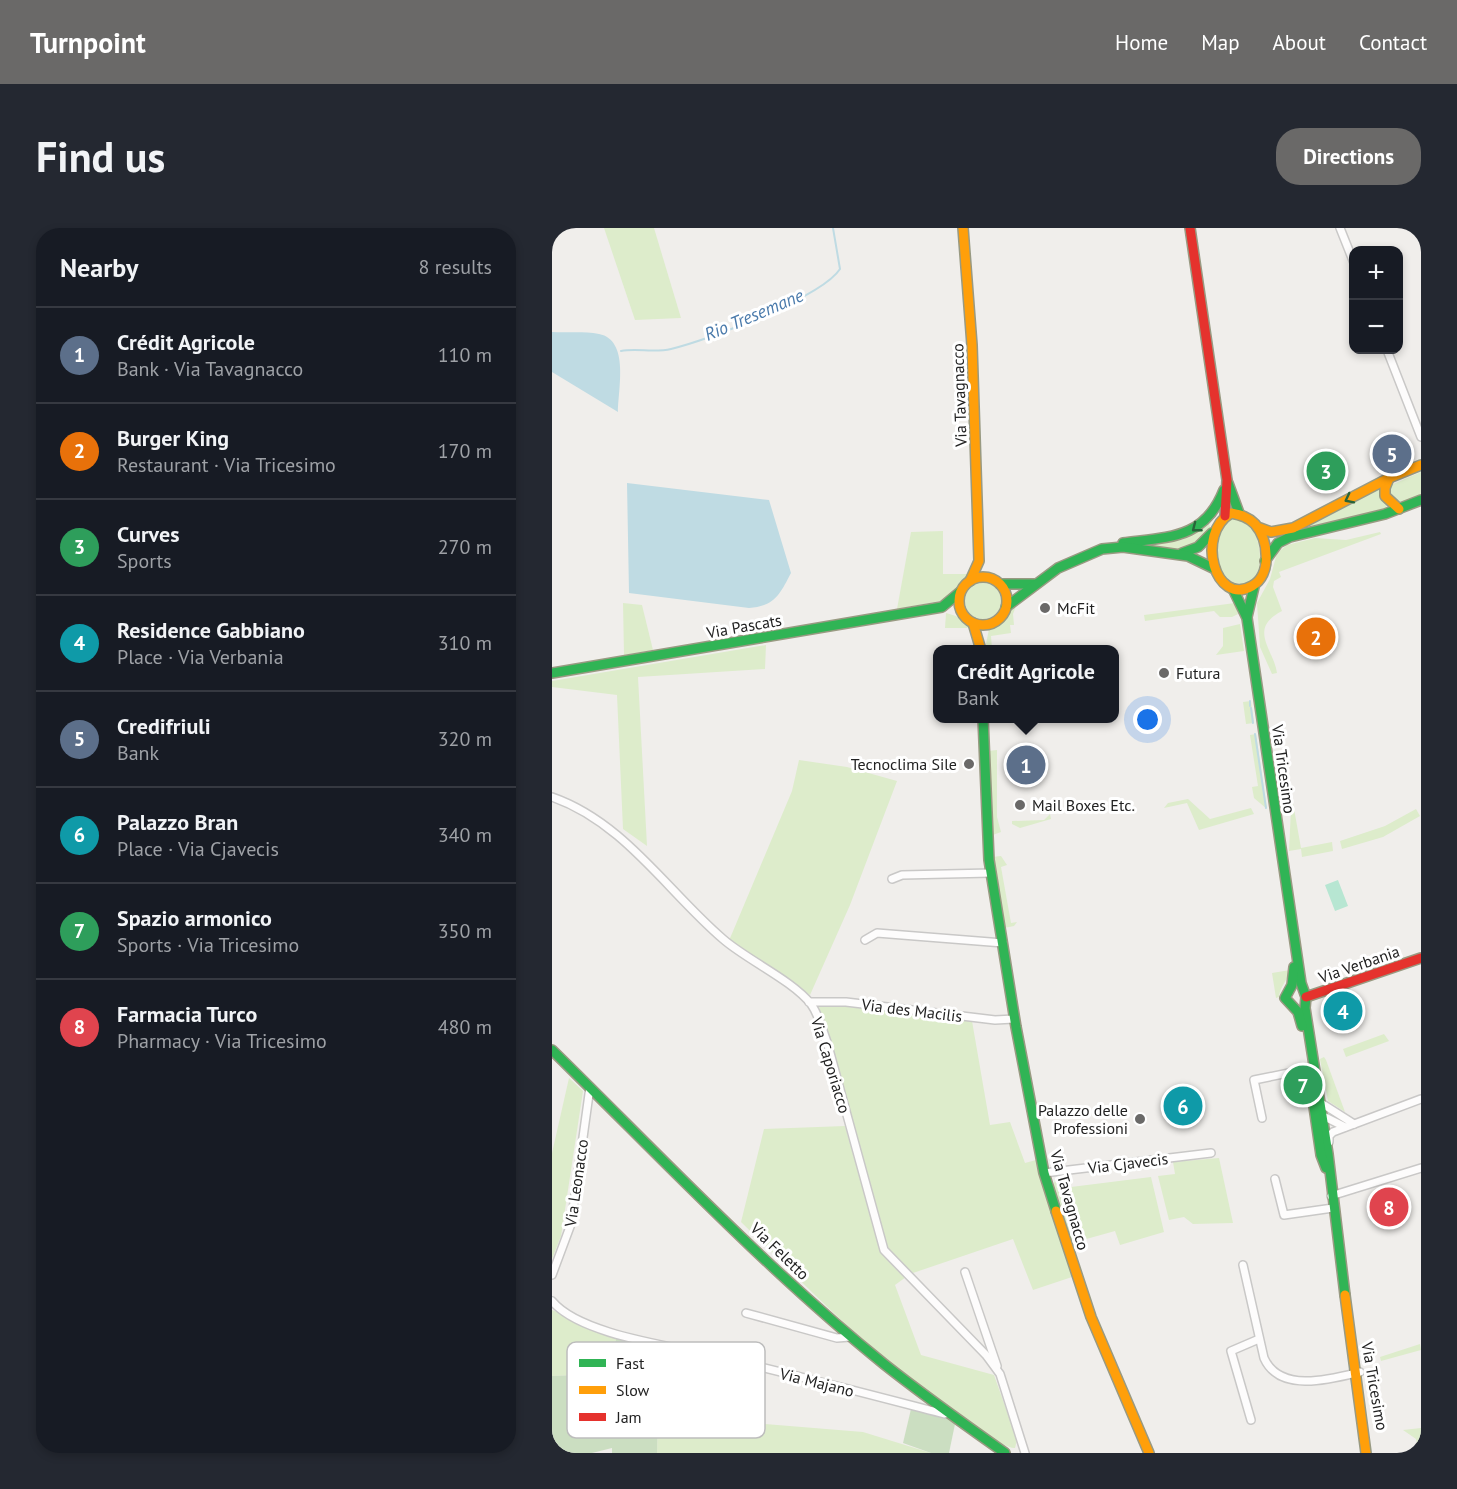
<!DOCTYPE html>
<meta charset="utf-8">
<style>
:root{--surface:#171b24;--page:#242831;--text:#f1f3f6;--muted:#9ea1a6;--line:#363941;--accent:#6a6968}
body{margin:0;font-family:"PT Sans",sans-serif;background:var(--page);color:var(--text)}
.controls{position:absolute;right:18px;top:18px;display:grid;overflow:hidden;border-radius:12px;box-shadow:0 3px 9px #0003}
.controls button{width:54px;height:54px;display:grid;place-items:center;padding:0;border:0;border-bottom:2px solid var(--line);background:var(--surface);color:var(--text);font:30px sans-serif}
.you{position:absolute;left:596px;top:492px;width:21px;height:21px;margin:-15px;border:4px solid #fff;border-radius:50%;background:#1a73e8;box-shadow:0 0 0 9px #1a73e833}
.badge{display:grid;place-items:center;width:39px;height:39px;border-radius:50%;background:var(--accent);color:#fff;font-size:20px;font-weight:700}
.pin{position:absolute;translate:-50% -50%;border:3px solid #fff;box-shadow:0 2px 6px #0006}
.popup{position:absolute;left:381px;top:417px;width:186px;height:78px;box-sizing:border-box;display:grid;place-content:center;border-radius:12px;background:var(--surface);filter:drop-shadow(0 2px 4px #0005);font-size:20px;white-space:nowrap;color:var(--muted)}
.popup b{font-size:22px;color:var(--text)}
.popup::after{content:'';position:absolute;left:50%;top:100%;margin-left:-12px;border:12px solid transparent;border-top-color:var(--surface)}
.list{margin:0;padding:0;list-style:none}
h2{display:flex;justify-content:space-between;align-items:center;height:78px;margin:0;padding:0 24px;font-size:26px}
h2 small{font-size:20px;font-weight:400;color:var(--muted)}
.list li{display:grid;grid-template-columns:39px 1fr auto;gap:18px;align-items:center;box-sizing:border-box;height:96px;padding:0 24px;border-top:2px solid var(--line)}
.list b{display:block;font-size:22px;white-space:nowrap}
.list p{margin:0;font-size:20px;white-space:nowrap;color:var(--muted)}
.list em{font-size:20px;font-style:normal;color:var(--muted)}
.map{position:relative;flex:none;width:869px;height:1225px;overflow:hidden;border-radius:24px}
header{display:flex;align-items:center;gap:36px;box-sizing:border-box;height:84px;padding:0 30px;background:var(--accent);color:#fff}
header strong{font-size:28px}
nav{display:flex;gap:33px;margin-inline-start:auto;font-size:21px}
.intro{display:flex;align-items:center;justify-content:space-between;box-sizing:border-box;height:144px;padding:0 36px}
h1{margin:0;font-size:42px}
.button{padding:15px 27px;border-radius:24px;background:var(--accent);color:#fff;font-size:21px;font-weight:700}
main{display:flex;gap:36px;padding:0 36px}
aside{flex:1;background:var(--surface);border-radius:24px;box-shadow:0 3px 9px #0003}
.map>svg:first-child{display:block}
.grass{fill:#ddeccb}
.forest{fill:#cbdec1}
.pitch{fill:#b7e6d2}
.water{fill:#bfdbe3}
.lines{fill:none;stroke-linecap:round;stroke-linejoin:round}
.stream{stroke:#bfdbe3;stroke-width:2}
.street-casing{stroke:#c9c8c7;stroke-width:10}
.fast-casing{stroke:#999a82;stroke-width:12}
.slow-casing{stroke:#999a82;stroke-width:12}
.jam-casing{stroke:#999a82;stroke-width:12}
.street{stroke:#fdfcfc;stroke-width:7}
.fast{stroke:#30b455;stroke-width:9}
.slow{stroke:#ff9f0a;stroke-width:9}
.jam{stroke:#e5322d;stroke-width:9}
.oneway{stroke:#286439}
.poi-dot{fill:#6a6968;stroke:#fff;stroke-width:2}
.labels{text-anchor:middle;stroke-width:6;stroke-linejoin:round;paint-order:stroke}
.street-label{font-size:16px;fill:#222;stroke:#fff}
.poi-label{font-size:16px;fill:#222;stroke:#fff;text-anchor:start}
.water-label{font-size:18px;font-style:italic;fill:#4a7aab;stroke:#fff}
.key{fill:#fff;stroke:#bdbdbd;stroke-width:1.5}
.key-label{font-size:16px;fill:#222}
</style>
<header>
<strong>Turnpoint</strong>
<nav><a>Home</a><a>Map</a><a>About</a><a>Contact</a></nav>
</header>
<div class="intro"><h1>Find us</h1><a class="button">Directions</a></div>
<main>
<aside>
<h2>Nearby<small>8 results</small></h2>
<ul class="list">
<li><span class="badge" style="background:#5c6f8a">1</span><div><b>Crédit Agricole</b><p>Bank · Via Tavagnacco</p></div><em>110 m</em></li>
<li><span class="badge" style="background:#e8710a">2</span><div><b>Burger King</b><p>Restaurant · Via Tricesimo</p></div><em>170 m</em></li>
<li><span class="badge" style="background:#2e9e5b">3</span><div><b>Curves</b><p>Sports</p></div><em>270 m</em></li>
<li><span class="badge" style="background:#0f9aa8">4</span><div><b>Residence Gabbiano</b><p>Place · Via Verbania</p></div><em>310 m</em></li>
<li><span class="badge" style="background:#5c6f8a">5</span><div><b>Credifriuli</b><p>Bank</p></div><em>320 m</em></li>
<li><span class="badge" style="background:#0f9aa8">6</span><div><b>Palazzo Bran</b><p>Place · Via Cjavecis</p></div><em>340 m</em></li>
<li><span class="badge" style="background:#2e9e5b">7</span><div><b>Spazio armonico</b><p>Sports · Via Tricesimo</p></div><em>350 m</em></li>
<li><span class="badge" style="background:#e0444e">8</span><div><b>Farmacia Turco</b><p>Pharmacy · Via Tricesimo</p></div><em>480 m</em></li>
</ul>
</aside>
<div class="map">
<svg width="869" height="1225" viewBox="0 0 869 1225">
<rect width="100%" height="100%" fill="#f0eeeb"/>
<!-- grass -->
<g class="grass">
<polygon points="52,0 102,0 129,90 83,92"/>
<polygon points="869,244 869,267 850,274 841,271 837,264 839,257"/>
<polygon points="828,260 835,280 753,300 754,298"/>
<path d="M678 290 699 295C735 373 650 378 667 299Z"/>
<path d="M657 295 658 299C646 319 617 330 596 316L630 312Z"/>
<polygon points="391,303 391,346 416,346 403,364 388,373 345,381 359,304"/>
<path d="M828 304 829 306 727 344 729 349 722 353 721 359 730 383C695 401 722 422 725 445L720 446 708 419 705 375 718 351 725 325 735 317 763 310 794 312Z"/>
<circle cx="431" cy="373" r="18"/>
<polygon points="71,375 90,377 101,422 72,427"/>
<polygon points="683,375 686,386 680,389 668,389 662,383 593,393 592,387"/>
<polygon points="464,378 461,386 462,397 458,397 459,405 439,408 440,421 433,421 437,401"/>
<polygon points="394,385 404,388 418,400 393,400"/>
<polygon points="688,396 692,423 664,427 671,418 671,400"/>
<polygon points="214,417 213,441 86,449 95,618 71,601 65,467 0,459 0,453"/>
<polygon points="699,473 702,495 694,496 691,474"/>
<polygon points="704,506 715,581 702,570 700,559 706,558 698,507"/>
<polygon points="445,522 445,589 449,604 438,608 436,523"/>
<polygon points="247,532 295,539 345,553 298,677 258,767 176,715 240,563"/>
<polygon points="736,547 749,620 780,614 781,623 750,629 749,621 737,623 739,581"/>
<polygon points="636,571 658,591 699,580 702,586 647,602 635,575 612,580 616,575"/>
<polygon points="864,581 868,588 831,609 790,621 788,613 833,598"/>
<polygon points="498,586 499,591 468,600 460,596 460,593 492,592"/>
<polygon points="449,628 455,637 449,639 459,695 465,694 462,698 452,700 440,629"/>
<path d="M738 742C736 752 728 758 727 769L724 770 720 745Z"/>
<polygon points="278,777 420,793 438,897 458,894 473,935 484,932 520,1049 481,1062 461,1011 361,1045 343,1029 333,1015 267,779"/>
<polygon points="832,806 837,813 794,829 791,821"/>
<polygon points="772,829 774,832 793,884 776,873 768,831"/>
<polygon points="17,850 31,863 9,1008 0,1031 0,925"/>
<path d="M293 898 327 1018 337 1033 354 1049 343 1057 369 1127 442 1147 465 1212 463 1220C442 1222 309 1111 287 1090 254 1059 222 1026 189 994L212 901Z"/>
<polygon points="667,930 681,995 641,996 632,989 617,992 606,948 623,946 621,934"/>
<polygon points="599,949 612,1004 568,1017 563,1003 520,1015 501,958 503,952 509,950 511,960"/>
<polygon points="0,1082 66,1106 61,1120 61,1139 24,1147 0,1148"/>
<polygon points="868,1116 869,1122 829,1133 828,1129"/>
<polygon points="108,1117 179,1132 176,1193 311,1204 379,1225 105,1225"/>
<polygon points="869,1200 869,1225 867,1225 864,1211 851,1202"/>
</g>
<!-- forest -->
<g class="forest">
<polygon points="66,1106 108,1117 105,1225 60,1225 60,1220 40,1225 0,1225 0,1148 24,1147 61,1139 61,1120"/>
<polygon points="359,1181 396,1190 403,1196 397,1225 379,1225 351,1215"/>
</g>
<!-- pitch -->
<polygon class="pitch" points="786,652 796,678 783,683 773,657"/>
<!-- water -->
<g class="water">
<path d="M0 104C15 105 32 103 47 106 78 112 66 162 66 184L0 144Z"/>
<path d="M75 255 217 272 239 345C228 366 223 378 197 380L77 365Z"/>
</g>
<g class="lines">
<!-- stream -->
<g class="stream">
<path d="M69 123C85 120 102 125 119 121 154 113 270 69 288 41L281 0"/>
<polyline points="698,473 698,478"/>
<polyline points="699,480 701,495"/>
<polyline points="703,506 714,580"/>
</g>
<defs>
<g id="street">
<polyline points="788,0 802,35"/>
<polyline points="835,122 869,209"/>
<path d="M0 569C72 594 115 663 171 711 195 732 240 752 259 776 267 787 270 801 275 814L332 1022 434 1127 448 1146 473 1225"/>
<polyline points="340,651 350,647 439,645"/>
<polyline points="313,712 325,705 451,715"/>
<polyline points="257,774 294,774 443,792 462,791"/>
<polyline points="769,875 802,896"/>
<polyline points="769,887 793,899"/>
<polyline points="710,890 702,852 756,841 760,858"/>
<polyline points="777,914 777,908 781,904 869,871"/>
<polyline points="492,945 659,925"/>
<polyline points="723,951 732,987 781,980"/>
<polyline points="779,968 869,940"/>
<path d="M691 1037 712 1130C728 1166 780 1151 808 1144"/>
<polyline points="413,1044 445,1138"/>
<polyline points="0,1047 19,996 38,859"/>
<path d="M0 1073C28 1107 121 1118 163 1128 240 1146 316 1166 393 1186"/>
<polyline points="194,1085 285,1110 298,1109"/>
<polyline points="699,1192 679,1123 707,1111"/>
</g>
<g id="fast">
<polyline points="676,255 687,285"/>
<path d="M571 315C617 309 653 311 672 262"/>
<polyline points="630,325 646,319 660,305"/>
<polyline points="713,333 726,315 738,309 833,286 869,272"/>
<polyline points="448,356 482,356"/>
<polyline points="681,361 695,390 749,755 754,769 753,780 776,926 793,1067"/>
<polyline points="454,379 506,340 550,321 571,319 636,328 663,341"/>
<polyline points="695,389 702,359"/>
<polyline points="0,445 390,379 408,364"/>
<polyline points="431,490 437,632 464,799 492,945 504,983"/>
<polyline points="742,739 740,757 733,770 746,784 750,798"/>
<path d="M0 822C108 928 213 1040 332 1136 371 1167 412 1196 453 1225"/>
<polyline points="762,879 769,927 774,940"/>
</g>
<g id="slow">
<polyline points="411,0 420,117 427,333 418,353"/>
<polyline points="837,250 833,260 833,268 847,281"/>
<path d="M679 285C689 287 696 289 703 296 717 312 720 347 700 358 663 379 643 306 679 285Z"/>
<polyline points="708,300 719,304 741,300 837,250 869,237"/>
<circle cx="431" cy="373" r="24"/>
<polyline points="421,395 429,422"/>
<polyline points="504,983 539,1089 597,1225"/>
<polyline points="793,1067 814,1225"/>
</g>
<g id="jam">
<polyline points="638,0 675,252 673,288"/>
<polyline points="754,769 869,730"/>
</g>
</defs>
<!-- street casing -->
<use href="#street" class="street-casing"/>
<!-- fast casing -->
<use href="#fast" class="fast-casing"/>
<!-- slow casing -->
<use href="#slow" class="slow-casing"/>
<!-- jam casing -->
<use href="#jam" class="jam-casing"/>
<!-- street -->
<use href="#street" class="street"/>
<!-- fast -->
<use href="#fast" class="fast"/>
<!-- slow -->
<use href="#slow" class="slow"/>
<!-- jam -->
<use href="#jam" class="jam"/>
</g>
<!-- one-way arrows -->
<defs><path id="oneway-chevron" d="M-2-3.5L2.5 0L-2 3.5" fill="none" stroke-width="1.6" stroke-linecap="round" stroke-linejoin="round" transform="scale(1.5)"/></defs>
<g class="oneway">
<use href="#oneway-chevron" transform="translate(797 271) rotate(153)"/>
<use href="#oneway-chevron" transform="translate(644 300) rotate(142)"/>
</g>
<!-- markers -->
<g class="poi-dot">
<circle cx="493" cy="380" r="6"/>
<circle cx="612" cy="445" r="6"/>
<circle cx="417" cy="536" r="6"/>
<circle cx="468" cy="577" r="6"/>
<circle cx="588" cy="891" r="6"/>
</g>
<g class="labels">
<!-- street labels -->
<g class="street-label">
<text transform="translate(407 167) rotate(-92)" y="6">Via Tavagnacco</text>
<text transform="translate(192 398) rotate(-10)" y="6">Via Pascats</text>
<text transform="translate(732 541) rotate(82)" y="6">Via Tricesimo</text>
<text transform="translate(807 736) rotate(-19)" y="6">Via Verbania</text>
<text transform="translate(360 782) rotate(7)" y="6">Via des Macilis</text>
<text transform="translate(279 837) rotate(73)" y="6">Via Caporiacco</text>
<text transform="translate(576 935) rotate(-7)" y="6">Via Cjavecis</text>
<text transform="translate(24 955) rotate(-82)" y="6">Via Leonacco</text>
<text transform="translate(518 972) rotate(74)" y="6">Via Tavagnacco</text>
<text transform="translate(228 1023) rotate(44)" y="6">Via Feletto</text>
<text transform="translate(265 1154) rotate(14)" y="6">Via Majano</text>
<text transform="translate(823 1158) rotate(80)" y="6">Via Tricesimo</text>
</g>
<!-- poi labels -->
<g class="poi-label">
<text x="505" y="386">McFit</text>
<text x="624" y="451">Futura</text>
<text x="405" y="542" text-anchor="end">Tecnoclima Sile</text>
<text x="480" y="583">Mail Boxes Etc.</text>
<text x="576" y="888" text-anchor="end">Palazzo delle<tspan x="576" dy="18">Professioni</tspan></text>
</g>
<!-- water labels -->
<g class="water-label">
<text transform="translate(202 87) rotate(-23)" y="6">Rio Tresemane</text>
</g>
</g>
<!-- legend -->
<rect x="15" y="1114" width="198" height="96" rx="9" class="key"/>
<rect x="27" y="1131" width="27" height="8" fill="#30b455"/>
<rect x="27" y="1158" width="27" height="8" fill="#ff9f0a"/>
<rect x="27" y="1185" width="27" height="8" fill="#e5322d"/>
<g class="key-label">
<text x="64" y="1141">Fast</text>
<text x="64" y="1168">Slow</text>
<text x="64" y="1195">Jam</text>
</g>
</svg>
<div class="controls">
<button>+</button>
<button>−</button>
</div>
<div class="you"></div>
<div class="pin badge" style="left:474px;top:537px;background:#5c6f8a">1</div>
<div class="popup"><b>Crédit Agricole</b>Bank</div>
<div class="pin badge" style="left:764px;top:409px;background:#e8710a">2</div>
<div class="pin badge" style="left:774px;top:243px;background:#2e9e5b">3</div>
<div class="pin badge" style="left:791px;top:783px;background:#0f9aa8">4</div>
<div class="pin badge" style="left:840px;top:226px;background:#5c6f8a">5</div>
<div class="pin badge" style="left:631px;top:878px;background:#0f9aa8">6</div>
<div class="pin badge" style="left:751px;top:857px;background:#2e9e5b">7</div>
<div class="pin badge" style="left:837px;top:979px;background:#e0444e">8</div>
</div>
</main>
